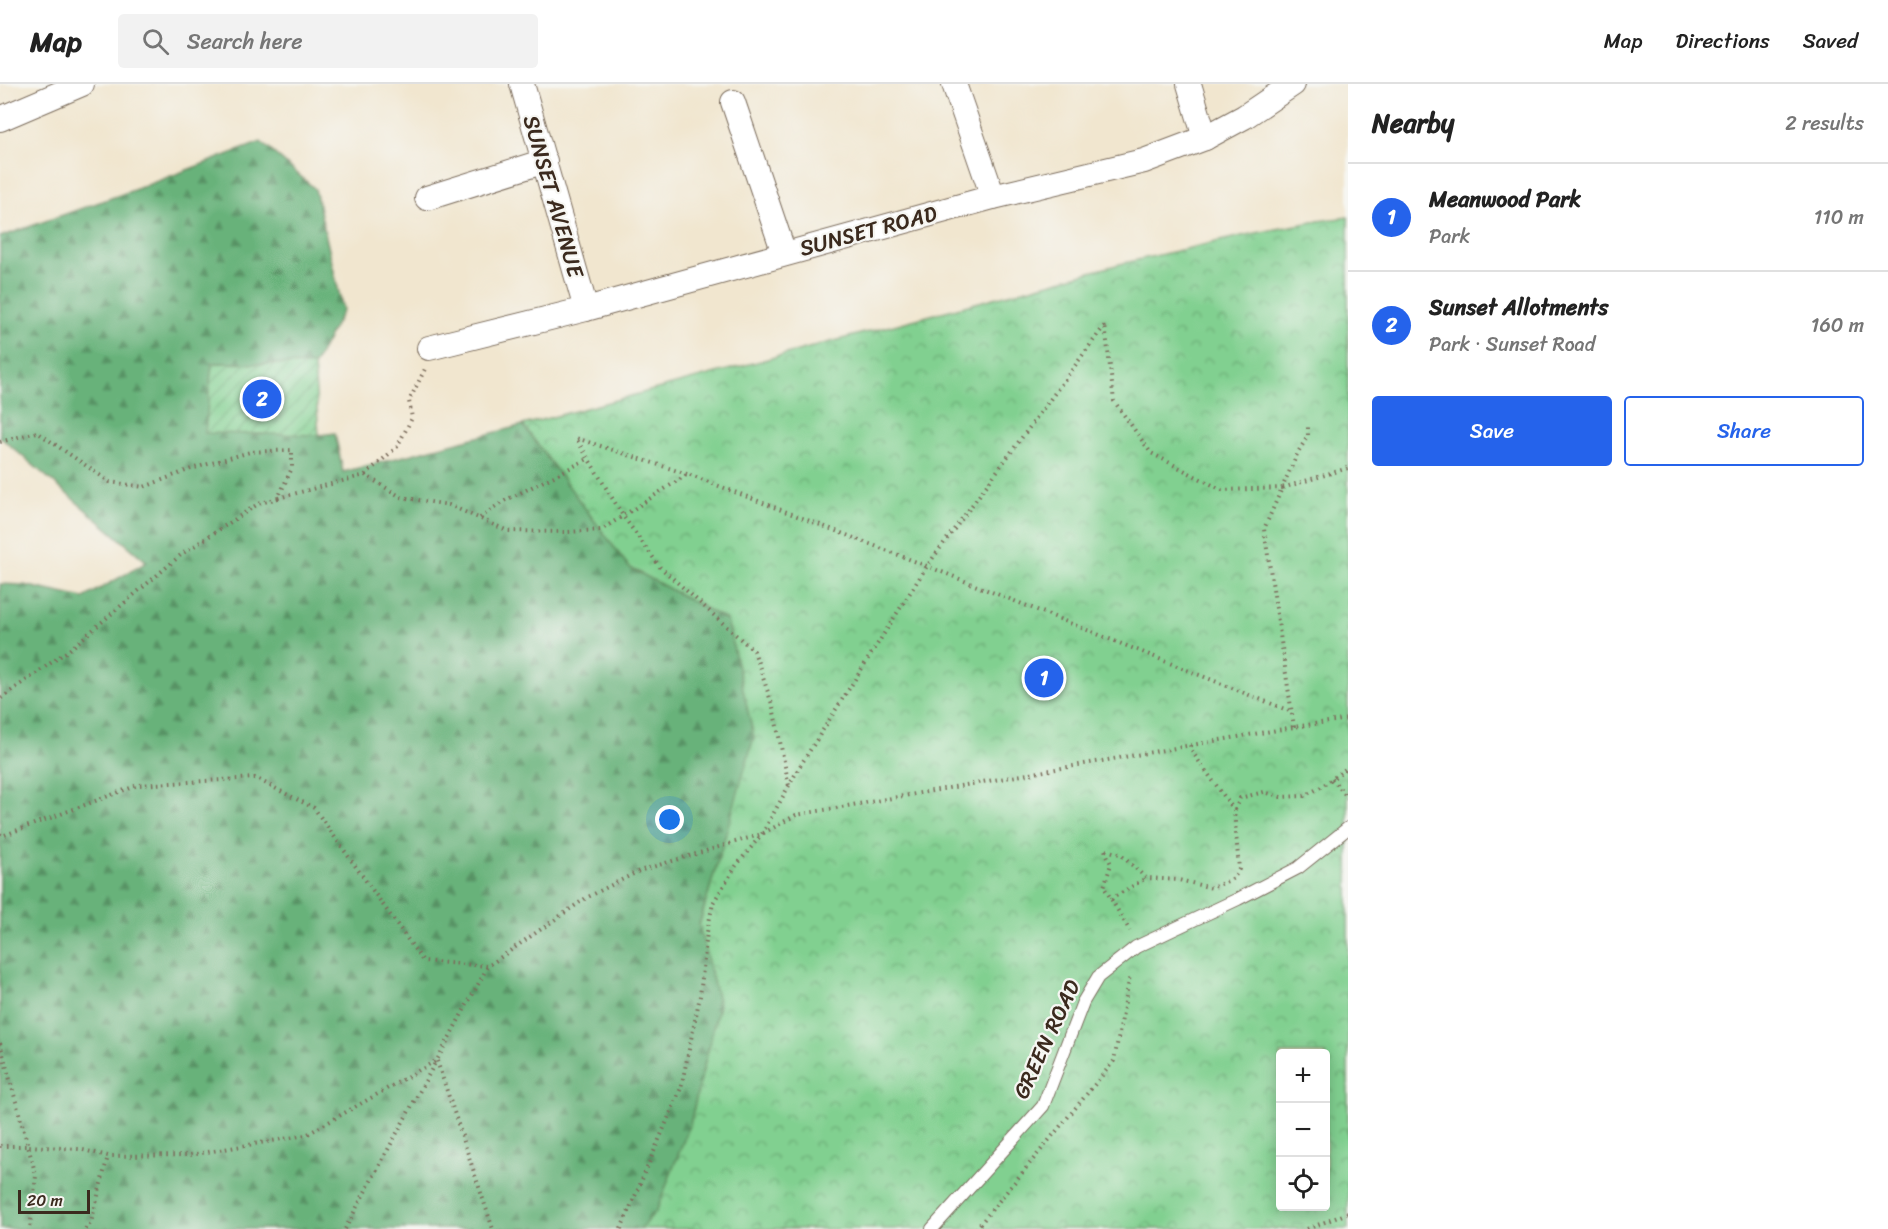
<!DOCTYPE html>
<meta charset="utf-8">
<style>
:root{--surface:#fff;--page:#f2f2f2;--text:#222;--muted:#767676;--line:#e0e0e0;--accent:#2563eb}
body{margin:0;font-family:Sriracha,sans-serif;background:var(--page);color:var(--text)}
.controls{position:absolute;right:18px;bottom:18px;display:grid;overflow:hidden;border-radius:6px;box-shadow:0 3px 15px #0003}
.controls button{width:54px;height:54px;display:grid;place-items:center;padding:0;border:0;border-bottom:2px solid var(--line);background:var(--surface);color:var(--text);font:30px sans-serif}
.scale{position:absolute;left:18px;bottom:15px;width:72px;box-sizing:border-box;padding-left:6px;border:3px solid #3b2a1e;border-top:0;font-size:16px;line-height:21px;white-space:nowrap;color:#3b2a1e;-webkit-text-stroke:4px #f6f6f2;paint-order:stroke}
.you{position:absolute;left:670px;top:736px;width:21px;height:21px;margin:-15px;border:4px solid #fff;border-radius:50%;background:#1a73e8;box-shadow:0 0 0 9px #1a73e833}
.badge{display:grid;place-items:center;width:39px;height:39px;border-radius:50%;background:var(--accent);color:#fff;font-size:20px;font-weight:700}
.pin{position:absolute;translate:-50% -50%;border:3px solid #fff;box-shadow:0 2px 6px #0006}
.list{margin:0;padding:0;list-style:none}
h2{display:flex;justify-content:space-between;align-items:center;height:78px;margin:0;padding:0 24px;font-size:26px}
h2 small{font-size:20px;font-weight:400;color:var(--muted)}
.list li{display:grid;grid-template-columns:39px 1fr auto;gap:18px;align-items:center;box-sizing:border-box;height:108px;padding:0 24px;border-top:2px solid var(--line)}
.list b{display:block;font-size:22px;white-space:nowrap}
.list p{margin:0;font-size:20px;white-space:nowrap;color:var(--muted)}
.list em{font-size:20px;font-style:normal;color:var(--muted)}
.actions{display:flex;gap:12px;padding:18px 24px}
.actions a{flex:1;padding:14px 0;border:2px solid var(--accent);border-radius:6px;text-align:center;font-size:21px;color:var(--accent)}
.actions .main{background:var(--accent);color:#fff}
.icon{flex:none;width:33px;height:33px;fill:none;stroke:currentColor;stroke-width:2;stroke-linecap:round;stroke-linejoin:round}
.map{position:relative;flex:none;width:1348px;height:1145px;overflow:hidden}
header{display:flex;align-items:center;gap:36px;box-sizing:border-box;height:84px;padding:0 30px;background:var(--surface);border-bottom:2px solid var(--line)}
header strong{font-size:28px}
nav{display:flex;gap:33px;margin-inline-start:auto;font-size:21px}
.search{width:420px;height:54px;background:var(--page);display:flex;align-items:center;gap:15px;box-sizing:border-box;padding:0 21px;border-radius:6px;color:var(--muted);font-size:22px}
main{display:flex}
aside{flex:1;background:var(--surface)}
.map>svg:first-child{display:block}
.forest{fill:url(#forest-firs);stroke:#526e4c;stroke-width:1.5}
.park{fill:url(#park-crowns);stroke:#5e7d57;stroke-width:1.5;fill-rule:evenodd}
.garden{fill:url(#garden-furrows);stroke:#5e7d57;stroke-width:1.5}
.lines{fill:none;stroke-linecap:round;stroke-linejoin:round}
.lane-casing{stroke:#7b6c5c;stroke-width:14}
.street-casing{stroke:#7b6c5c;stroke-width:26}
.path{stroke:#7b6c5c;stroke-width:4;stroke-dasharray:1.5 4.5;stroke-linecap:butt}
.lane{stroke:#fff;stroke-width:12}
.street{stroke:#fff;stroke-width:24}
.labels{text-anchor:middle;stroke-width:4.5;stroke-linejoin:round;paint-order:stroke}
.street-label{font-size:22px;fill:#3b2a1e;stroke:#f6f6f2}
</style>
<header>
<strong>Map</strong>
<div class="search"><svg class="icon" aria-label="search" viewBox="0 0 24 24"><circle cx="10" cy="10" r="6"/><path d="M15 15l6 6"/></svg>Search here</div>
<nav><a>Map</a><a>Directions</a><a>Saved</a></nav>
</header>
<main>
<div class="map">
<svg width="1348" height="1145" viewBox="0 0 1348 1145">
<defs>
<pattern id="forest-firs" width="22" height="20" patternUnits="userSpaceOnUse" patternTransform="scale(1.5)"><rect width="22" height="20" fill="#68b27a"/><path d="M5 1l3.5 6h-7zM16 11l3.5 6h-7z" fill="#579163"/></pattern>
<pattern id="park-crowns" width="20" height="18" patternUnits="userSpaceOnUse" patternTransform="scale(1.5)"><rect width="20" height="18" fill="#81d090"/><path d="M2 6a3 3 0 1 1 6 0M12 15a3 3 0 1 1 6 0" fill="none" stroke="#6ba975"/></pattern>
<pattern id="garden-furrows" width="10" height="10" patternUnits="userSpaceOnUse" patternTransform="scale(1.5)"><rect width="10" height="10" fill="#81d090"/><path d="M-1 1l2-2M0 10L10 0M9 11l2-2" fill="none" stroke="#6ba975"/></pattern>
</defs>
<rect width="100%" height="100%" fill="#f6f6f2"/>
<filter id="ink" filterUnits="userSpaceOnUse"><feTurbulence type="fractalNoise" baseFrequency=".0167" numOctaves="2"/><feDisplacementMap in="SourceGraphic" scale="12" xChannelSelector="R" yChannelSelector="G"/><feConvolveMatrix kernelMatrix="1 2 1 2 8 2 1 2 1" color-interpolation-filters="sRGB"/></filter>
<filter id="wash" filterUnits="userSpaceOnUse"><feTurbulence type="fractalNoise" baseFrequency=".008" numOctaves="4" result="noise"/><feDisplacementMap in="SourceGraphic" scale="24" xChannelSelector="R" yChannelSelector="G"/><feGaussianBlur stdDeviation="1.35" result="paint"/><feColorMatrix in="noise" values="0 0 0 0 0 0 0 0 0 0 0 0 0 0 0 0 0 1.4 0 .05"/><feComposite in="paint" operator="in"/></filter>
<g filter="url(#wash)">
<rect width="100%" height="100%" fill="#f1e6cf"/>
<!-- forest -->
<polygon class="forest" points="261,58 315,105 343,226 314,281 212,279 319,351 335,349 343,388 523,341 629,483 727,536 755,653 699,841 719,920 690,1040 657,1126 640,1145 0,1145 0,500 24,501 84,514 147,478 0,353 0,153 131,107"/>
<!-- park -->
<path class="park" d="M1348 133V1145H640L657 1126 690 1040 719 921 699 842 754 653 727 536 629 483 523 341 1120 180 1246 151 1318 137ZM1280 970H1326V1122H1280Z"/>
<!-- garden -->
<polygon class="garden" points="212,279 314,281 319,351 205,349"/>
</g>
<g filter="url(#ink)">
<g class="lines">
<defs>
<polyline id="lane" points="932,1145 1043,1022 1083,918 1098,893 1136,863 1238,815 1298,784 1348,744"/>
<g id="street">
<polyline points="522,0 586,225"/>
<polyline points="954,0 993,113"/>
<polyline points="1189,0 1205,54"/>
<polyline points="733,18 784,169"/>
<polyline points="0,35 82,0"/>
<polyline points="427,114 545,77"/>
<polyline points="429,264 586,225 993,113 1144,77 1205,54 1244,33 1293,0"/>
</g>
</defs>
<!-- lane casing -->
<use href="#lane" class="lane-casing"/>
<!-- street casing -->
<use href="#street" class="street-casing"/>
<!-- path -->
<g class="path">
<polyline points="0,358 37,348 110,398 144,403 191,385 250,368 292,366 292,384 278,414 258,420 182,470 69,566 0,615"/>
<polyline points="687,390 576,354 623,432 660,483 754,567 773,623 789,702"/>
<polyline points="365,391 397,363 412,334 409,317 425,285"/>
<polyline points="278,414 365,391 401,413 449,421 508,447 567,448 601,446 688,390 927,482 1292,628"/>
<polyline points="480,434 502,418 588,375"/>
<polyline points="1294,643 1264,445 1282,404 1348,384"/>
<polyline points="1332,695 1348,714"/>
<polyline points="1235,726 1240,714 1264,708 1281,713 1304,712 1321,703 1348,683"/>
<polyline points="0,750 2,752 138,701 255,694 314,724 423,877 488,882"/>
<polyline points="1105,766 1111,780 1104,803 1130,847"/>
<polyline points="1106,766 1120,770 1146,794 1179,796 1212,804 1234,794 1239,785 1234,726 1193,669 1190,661"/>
<polyline points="1111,815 1146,794"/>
<polyline points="0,959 28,1062 79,1065 108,1072 190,1071 306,1051 437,976 488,882 586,814 639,787 762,750 796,731 1294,643 1348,635"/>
<polyline points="437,977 493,1145"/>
<polyline points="0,1062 28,1062 36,1092 30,1145"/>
<polyline points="85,1145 91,1139 108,1072"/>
<polyline points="345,1145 436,977"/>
<polyline points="621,1145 681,1004 700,912 707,848 713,819 736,782 762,750 800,682 927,482 1105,241 1114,317 1151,369 1222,406 1282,404 1298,368 1308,352 1308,339"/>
<polyline points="976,1145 1114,977 1130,891"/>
<polyline points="1307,1145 1348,1129"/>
</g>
<!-- lane -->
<use href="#lane" class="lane"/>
<!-- street -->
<use href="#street" class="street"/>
</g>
</g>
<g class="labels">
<!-- street labels -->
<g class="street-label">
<text transform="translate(554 112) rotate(74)" y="8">SUNSET AVENUE</text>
<text transform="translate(868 146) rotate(-15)" y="8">SUNSET ROAD</text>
<text transform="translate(1046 955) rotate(-65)" y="8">GREEN ROAD</text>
</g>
</g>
</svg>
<div class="controls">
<button>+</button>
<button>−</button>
<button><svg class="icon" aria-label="locate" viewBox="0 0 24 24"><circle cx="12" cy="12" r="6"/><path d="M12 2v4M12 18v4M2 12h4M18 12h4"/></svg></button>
</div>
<div class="scale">20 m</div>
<div class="you"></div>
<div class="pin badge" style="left:1044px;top:594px">1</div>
<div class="pin badge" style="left:262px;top:315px">2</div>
</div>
<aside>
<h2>Nearby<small>2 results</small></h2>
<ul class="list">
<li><span class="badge">1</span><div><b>Meanwood Park</b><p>Park</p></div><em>110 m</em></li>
<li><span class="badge">2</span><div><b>Sunset Allotments</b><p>Park · Sunset Road</p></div><em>160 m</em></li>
</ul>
<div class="actions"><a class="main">Save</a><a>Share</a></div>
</aside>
</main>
